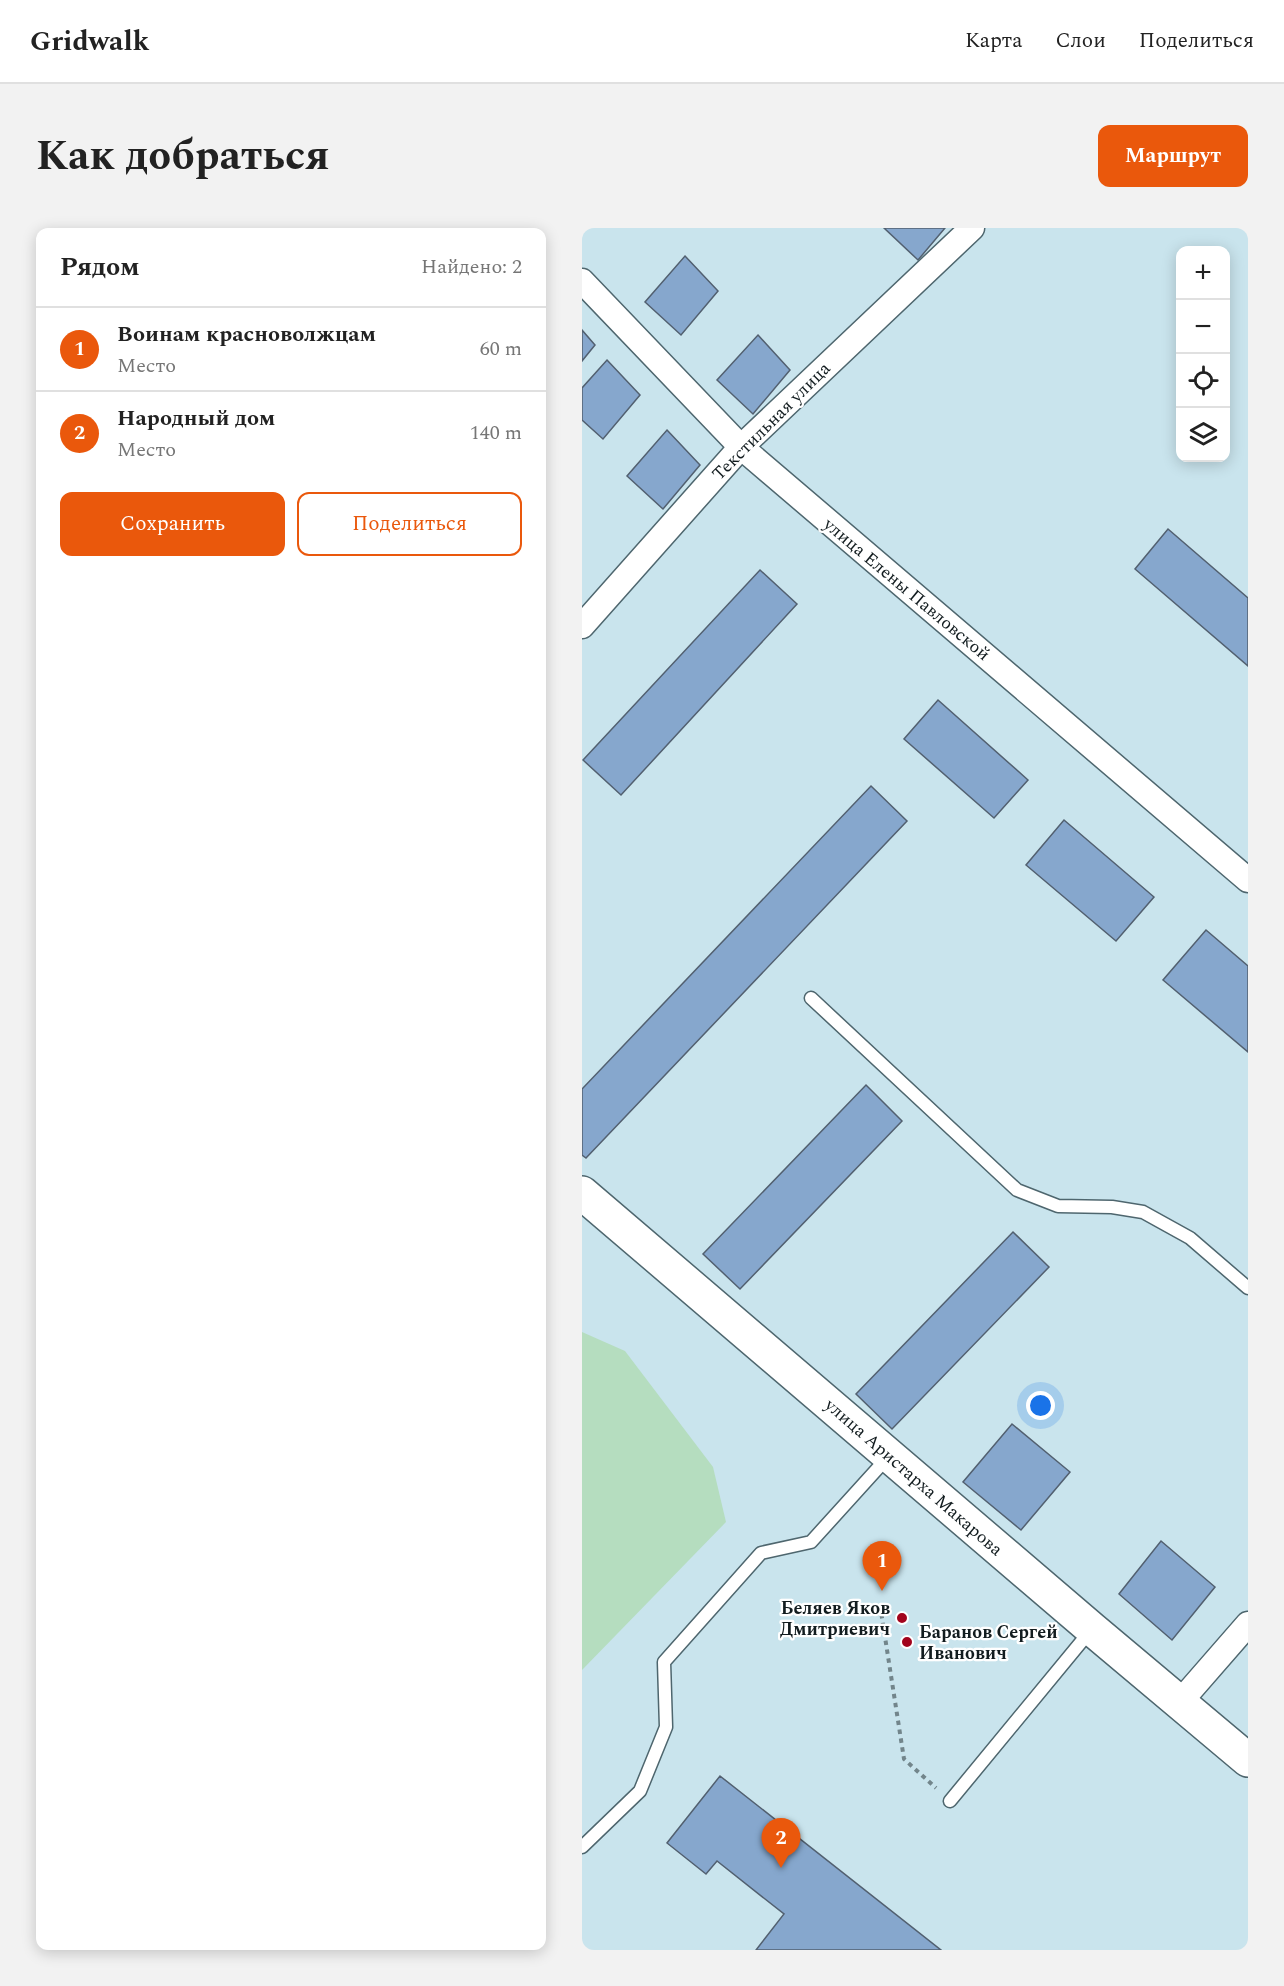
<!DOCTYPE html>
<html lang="ru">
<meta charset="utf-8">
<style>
:root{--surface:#fff;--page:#f2f2f2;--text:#222;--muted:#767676;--line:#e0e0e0;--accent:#ea580c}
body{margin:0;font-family:Spectral,serif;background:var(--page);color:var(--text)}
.controls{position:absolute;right:18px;top:18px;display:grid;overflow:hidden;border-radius:12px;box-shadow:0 3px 15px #0003}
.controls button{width:54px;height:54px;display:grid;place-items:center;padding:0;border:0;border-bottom:2px solid var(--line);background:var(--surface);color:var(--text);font:30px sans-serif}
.you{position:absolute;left:459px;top:1178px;width:21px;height:21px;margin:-15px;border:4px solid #fff;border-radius:50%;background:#1a73e8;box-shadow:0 0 0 9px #1a73e833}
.badge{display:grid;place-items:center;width:39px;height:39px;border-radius:50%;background:var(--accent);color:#fff;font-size:20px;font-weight:700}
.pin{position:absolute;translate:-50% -50px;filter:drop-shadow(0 2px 3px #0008)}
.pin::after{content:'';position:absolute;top:32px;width:21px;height:18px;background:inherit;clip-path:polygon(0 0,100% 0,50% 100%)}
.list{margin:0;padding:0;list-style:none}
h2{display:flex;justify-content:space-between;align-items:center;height:78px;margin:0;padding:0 24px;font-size:26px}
h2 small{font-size:20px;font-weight:400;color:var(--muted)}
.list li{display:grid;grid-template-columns:39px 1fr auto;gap:18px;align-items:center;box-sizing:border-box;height:84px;padding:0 24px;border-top:2px solid var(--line)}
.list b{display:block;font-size:22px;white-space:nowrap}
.list p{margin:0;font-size:20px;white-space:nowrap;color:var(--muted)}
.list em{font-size:20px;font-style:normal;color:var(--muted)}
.actions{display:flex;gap:12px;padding:18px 24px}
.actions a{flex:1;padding:14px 0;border:2px solid var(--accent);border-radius:12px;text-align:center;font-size:21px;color:var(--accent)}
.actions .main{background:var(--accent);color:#fff}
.icon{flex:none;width:33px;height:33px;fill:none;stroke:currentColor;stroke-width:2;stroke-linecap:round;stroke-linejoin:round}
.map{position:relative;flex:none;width:666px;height:1722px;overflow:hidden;border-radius:12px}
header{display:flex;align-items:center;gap:36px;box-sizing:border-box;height:84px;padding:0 30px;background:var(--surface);border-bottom:2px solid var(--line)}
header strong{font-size:28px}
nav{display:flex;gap:33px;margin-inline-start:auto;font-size:21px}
.intro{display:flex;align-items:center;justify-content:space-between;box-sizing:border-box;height:144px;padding:0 36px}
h1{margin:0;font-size:42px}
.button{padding:15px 27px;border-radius:12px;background:var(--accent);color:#fff;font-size:21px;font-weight:700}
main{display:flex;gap:36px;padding:0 36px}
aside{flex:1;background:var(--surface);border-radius:12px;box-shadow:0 3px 15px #0003}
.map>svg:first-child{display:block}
.green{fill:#b5ddbf}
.building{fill:#86a7cd;stroke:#526070;stroke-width:1.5}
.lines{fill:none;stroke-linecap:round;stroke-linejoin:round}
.lane-casing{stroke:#4e666e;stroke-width:15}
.street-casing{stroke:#4e666e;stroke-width:27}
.secondary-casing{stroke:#4e666e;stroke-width:36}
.path{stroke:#72858b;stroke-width:4;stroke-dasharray:4.5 4.5;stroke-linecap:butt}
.lane{stroke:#fff;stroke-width:12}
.street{stroke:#fff;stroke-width:24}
.secondary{stroke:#fff;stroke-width:33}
.poi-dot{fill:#a2041d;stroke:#fff;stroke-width:2}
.labels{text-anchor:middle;stroke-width:4.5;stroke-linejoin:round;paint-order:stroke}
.street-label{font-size:18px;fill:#121c1f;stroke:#fff}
.poi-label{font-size:18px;font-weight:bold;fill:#121c1f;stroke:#fff;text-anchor:end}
</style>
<header>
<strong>Gridwalk</strong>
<nav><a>Карта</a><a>Слои</a><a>Поделиться</a></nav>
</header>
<div class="intro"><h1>Как добраться</h1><a class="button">Маршрут</a></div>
<main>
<aside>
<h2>Рядом<small>Найдено: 2</small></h2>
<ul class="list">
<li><span class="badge">1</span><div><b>Воинам красноволжцам</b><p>Место</p></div><em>60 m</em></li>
<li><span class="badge">2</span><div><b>Народный дом</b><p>Место</p></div><em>140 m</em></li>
</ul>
<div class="actions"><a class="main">Сохранить</a><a>Поделиться</a></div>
</aside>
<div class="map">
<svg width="666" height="1722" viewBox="0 0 666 1722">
<rect width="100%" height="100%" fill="#c9e4ed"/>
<!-- green -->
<polygon class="green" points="0,1104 43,1123 131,1239 144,1294 0,1442"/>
<!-- building -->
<g class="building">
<polygon points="302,0 363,0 336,32"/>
<polygon points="103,28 136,63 99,107 63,74"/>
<polygon points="0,102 13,117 0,133"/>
<polygon points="176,107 208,142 171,186 135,152"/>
<polygon points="25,132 58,167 21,211 0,192 0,160"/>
<polygon points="85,202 118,237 81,281 45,248"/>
<polygon points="586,301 666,370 666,438 553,341"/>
<polygon points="178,342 215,376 39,567 1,532"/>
<polygon points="356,472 446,552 412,590 322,511"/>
<polygon points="289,558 325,593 4,930 0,927 0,861"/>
<polygon points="482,592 572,669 534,713 444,637"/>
<polygon points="624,702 666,738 666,824 581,752"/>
<polygon points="284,857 320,893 158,1061 121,1026"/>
<polygon points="431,1004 467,1039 310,1201 274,1166"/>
<polygon points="430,1196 488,1244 439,1302 381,1254"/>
<polygon points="579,1313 633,1359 590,1412 537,1366"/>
<polygon points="138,1548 359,1722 174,1722 202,1686 135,1633 124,1646 85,1615"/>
</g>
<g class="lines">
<defs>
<g id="lane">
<polyline points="229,770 435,962 476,978 530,979 561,984 608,1010 666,1060"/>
<polyline points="368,1573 509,1402"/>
<polyline points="0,1619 58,1563 84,1499 82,1434 179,1325 229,1314 306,1229"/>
</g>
<g id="street">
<polyline points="0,53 159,219 666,652"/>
<polyline points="0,398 159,219 390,0"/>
<polyline points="598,1474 666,1396"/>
</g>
<polyline id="secondary" points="0,965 510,1401 666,1532"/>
</defs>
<!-- lane casing -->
<use href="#lane" class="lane-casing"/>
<!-- street casing -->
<use href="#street" class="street-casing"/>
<!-- secondary casing -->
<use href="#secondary" class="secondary-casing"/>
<!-- path -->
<polyline class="path" points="298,1377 322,1531 354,1560"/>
<!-- lane -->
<use href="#lane" class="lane"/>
<!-- street -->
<use href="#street" class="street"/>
<!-- secondary -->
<use href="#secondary" class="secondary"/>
</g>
<!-- markers -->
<g class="poi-dot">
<circle cx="320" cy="1390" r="6"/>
<circle cx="325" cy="1414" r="6"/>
</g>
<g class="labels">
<!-- street labels -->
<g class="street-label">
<text transform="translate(189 193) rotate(-45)" y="6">Текстильная улица</text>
<text transform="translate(325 361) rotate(40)" y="6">улица Елены Павловской</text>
<text transform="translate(332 1249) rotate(41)" y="6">улица Аристарха Макарова</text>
</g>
<!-- poi labels -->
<g class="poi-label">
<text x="308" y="1386">Беляев Яков<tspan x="308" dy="21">Дмитриевич</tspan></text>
<text x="337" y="1410" text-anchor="start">Баранов Сергей<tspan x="337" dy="21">Иванович</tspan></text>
</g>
</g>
</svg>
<div class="controls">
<button>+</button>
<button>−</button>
<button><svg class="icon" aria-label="locate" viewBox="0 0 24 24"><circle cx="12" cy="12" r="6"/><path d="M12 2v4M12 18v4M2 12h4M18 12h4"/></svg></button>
<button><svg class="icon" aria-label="layers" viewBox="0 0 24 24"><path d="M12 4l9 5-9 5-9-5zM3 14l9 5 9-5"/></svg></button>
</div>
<div class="you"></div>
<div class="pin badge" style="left:300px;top:1363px">1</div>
<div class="pin badge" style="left:199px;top:1640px">2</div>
</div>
</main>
